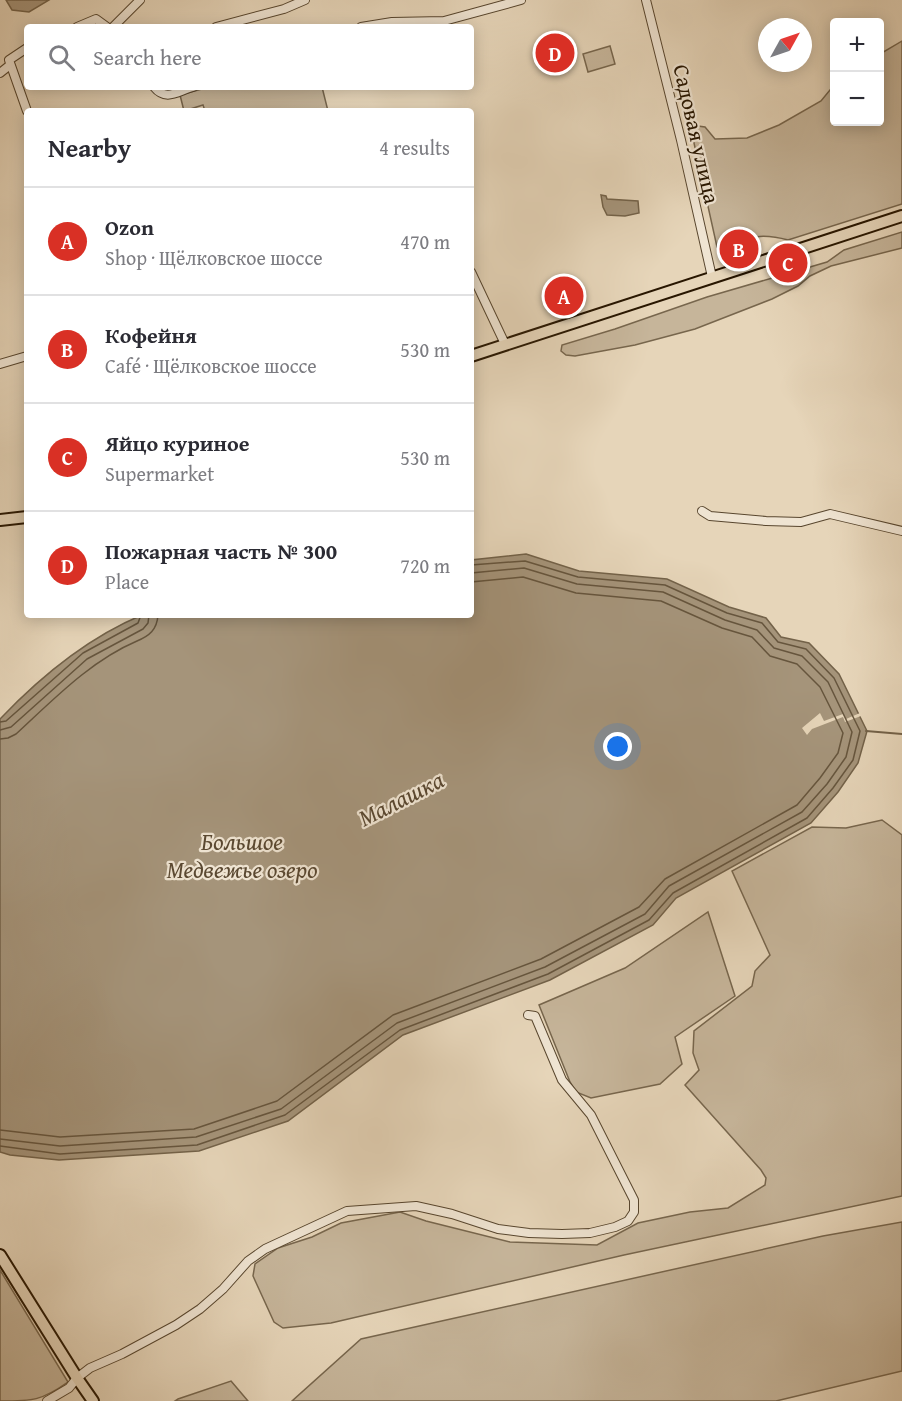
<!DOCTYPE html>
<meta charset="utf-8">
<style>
:root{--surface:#fff;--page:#f7f7f7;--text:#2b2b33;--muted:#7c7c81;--line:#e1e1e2;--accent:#d93025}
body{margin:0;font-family:"Gentium Book Plus",serif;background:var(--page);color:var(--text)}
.controls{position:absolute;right:18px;top:18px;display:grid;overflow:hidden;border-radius:6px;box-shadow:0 3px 15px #0003}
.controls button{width:54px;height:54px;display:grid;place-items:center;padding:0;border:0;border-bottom:2px solid var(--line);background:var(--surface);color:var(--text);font:30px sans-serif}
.compass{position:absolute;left:758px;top:18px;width:54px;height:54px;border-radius:50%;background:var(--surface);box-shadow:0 3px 15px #0003;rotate:50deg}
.you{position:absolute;left:618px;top:747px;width:21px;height:21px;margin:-15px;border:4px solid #fff;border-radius:50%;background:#1a73e8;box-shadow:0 0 0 9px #1a73e833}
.badge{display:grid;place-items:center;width:39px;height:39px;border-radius:50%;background:var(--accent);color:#fff;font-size:20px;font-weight:700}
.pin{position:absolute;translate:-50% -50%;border:3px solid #fff;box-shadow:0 2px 6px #0006}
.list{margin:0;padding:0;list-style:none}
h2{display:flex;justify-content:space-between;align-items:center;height:78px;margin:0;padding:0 24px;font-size:26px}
h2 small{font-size:20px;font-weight:400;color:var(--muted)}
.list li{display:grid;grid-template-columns:39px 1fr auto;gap:18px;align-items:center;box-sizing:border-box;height:108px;padding:0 24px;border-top:2px solid var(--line)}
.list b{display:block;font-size:22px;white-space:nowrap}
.list p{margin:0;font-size:20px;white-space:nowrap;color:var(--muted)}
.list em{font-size:20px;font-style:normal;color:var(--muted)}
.icon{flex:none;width:33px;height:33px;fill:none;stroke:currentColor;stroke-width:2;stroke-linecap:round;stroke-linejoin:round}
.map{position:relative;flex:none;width:902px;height:1401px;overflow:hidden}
.search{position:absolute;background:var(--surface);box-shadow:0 3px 15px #0003;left:24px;top:24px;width:450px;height:66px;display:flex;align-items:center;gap:15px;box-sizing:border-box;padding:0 21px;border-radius:6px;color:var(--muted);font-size:22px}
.panel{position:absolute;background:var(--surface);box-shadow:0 3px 15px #0003;left:24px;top:108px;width:450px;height:510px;border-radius:6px}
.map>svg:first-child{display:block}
.green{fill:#c6b59a;stroke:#77664d;stroke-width:1.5}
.water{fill:#a5947a;stroke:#736249;stroke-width:1.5}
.pier{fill:#e6d5b9}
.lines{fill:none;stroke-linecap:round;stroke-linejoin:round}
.shore{stroke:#66553d;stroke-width:1.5}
.stream{stroke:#736249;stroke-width:2}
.minor-casing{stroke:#58462e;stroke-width:10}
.major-casing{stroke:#281600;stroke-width:14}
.minor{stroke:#efe4d2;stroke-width:8}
.major{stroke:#e6d5b9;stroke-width:10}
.labels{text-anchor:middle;stroke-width:4.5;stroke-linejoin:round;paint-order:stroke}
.street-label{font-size:22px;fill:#281600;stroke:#efe4d2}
.water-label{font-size:24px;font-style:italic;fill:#5a4831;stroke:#efe4d2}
</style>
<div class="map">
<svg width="902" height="1401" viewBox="0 0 902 1401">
<rect width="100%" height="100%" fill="#e6d5b9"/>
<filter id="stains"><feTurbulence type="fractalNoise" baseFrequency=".00333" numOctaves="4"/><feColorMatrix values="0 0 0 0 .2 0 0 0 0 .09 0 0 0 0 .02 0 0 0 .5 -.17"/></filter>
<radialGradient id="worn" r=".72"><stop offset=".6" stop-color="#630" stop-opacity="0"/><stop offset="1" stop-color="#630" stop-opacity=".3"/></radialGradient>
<!-- green -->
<g class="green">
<path d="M902 41V204L788 240C774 236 760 234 745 239 735 243 728 247 717 247L690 125 705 127 715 139 747 138 779 125 821 101 834 85V122H880V54Z"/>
<polygon points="610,46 615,64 588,72 583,54"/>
<polygon points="209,87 322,87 328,111 205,111 203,105 184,111 180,95"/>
<polygon points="902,232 902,248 831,266 810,276 798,286 772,299 695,329 635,345 575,356 566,355 561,351 562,345 615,329 707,297 827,262 844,250"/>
<polygon points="882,820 902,835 902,1196 624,1255 331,1323 283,1328 274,1322 253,1276 255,1264 278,1248 312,1237 341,1223 400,1212 426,1221 510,1242 597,1245 638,1223 690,1212 728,1208 765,1185 766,1178 761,1170 685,1085 699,1070 693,1053 694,1031 752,986 755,971 770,955 732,871 812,827 846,828"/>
<polygon points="708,912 735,996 675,1037 682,1064 660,1084 591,1098 576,1092 570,1082 539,1005 625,968"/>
<polygon points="902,1222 902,1371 776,1401 292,1401 361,1339 823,1236"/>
<path d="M0 1270 68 1382C41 1401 33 1401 0 1401Z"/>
<polygon points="231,1381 248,1401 175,1401 178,1399"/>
</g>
<!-- water -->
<g class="water">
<polygon points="6,0 49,0 29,12 12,10"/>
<polygon points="601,195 606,196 607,199 638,201 639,213 625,216 607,215 603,207"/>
<path d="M526 554 579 571 667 579 729 607 766 618 781 637 809 643 839 674 867 731 858 763 838 792 811 823 676 898 653 925 550 980 403 1035 288 1121 199 1151 59 1160 10 1155 0 1152V719C41 676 87 638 142 615H471V560Z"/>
</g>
<!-- pier -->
<polygon class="pier" points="859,708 864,721 861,716 845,722 843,717 812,729 807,735 802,728 820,713 824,721 843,714 846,719 860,713"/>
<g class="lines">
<!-- shore -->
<g class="shore">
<polyline points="0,722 6,721 83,653 138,623 141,615"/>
<polyline points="0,730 11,727 87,659 143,629 148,623 149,615"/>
<path d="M0 739 8 738 16 734C53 700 90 661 137 641 149 636 157 630 158 615"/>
<polyline points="0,1130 60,1137 194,1129 277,1101 393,1015 541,959 639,907 665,879 797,805 820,778 838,753 843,733 820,687 797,664 770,656 752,637 722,628 661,601 576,593 523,577 471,582"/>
<polyline points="0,1139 60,1146 196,1137 281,1109 397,1023 545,967 645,914 669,886 802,812 827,784 846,757 852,732 828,682 802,656 774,648 757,630 725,620 663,592 577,584 524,568 471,573"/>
<polyline points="0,1146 60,1154 197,1145 285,1115 400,1030 548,974 649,920 673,893 807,818 833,788 853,760 860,731 834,678 806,649 778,642 762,623 727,613 665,585 578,577 525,561 471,565"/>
</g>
<!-- stream -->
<polyline class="stream" points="866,731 902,734"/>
<defs>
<g id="minor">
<polyline points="646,0 681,140 712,277"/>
<polyline points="77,27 96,19 107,27"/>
<polyline points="113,27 140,0"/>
<polyline points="216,27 284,9 305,0"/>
<polyline points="361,27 392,22 444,21 521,0"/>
<polyline points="27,48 9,60 27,111"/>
<polyline points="0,73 10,65"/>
<path d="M154 87C166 102 178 91 193 87"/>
<polyline points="471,272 505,344"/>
<polyline points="0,364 27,356"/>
<polyline points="702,511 710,516 766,521 801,522 830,514 902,531"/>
<polyline points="47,1401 69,1388 77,1378 90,1368 122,1354 176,1325 200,1309 223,1289 248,1261 265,1249 347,1211 416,1206 452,1214 498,1229 529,1233 562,1234 590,1233 615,1227 628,1221 634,1212 634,1200 591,1115 562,1080 535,1016 528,1015"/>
</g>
<g id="major">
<polyline points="471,356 902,216"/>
<polyline points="0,520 27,517"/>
<polyline points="0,1255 77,1378 93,1401"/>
</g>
</defs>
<!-- minor casing -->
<use href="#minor" class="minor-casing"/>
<!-- major casing -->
<use href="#major" class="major-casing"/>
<!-- minor -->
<use href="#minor" class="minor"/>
<!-- major -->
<use href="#major" class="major"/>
</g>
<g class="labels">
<!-- street labels -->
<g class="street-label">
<text transform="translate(697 134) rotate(77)" y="8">Садовая улица</text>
</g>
<!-- water labels -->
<g class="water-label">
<text transform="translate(401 799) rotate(-27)" y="8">Малашка</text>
<text x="242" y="850">Большое<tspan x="242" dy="28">Медвежье озеро</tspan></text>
</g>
</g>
<rect width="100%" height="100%" filter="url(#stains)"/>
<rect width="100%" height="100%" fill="url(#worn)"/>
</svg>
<div class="controls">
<button>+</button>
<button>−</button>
</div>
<svg class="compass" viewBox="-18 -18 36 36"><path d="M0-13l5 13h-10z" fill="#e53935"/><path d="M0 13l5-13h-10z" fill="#7c7c81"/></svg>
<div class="you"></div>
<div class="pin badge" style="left:564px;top:296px">A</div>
<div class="pin badge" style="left:739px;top:249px">B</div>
<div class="pin badge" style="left:788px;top:263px">C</div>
<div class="pin badge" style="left:555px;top:53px">D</div>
<div class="search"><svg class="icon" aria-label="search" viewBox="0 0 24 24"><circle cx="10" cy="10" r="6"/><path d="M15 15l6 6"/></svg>Search here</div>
<section class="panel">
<h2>Nearby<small>4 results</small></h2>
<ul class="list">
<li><span class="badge">A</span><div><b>Ozon</b><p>Shop · Щёлковское шоссе</p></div><em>470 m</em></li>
<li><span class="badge">B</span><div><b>Кофейня</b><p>Café · Щёлковское шоссе</p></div><em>530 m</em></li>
<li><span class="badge">C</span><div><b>Яйцо куриное</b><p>Supermarket</p></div><em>530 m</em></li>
<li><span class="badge">D</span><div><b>Пожарная часть № 300</b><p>Place</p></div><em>720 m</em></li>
</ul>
</section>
</div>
